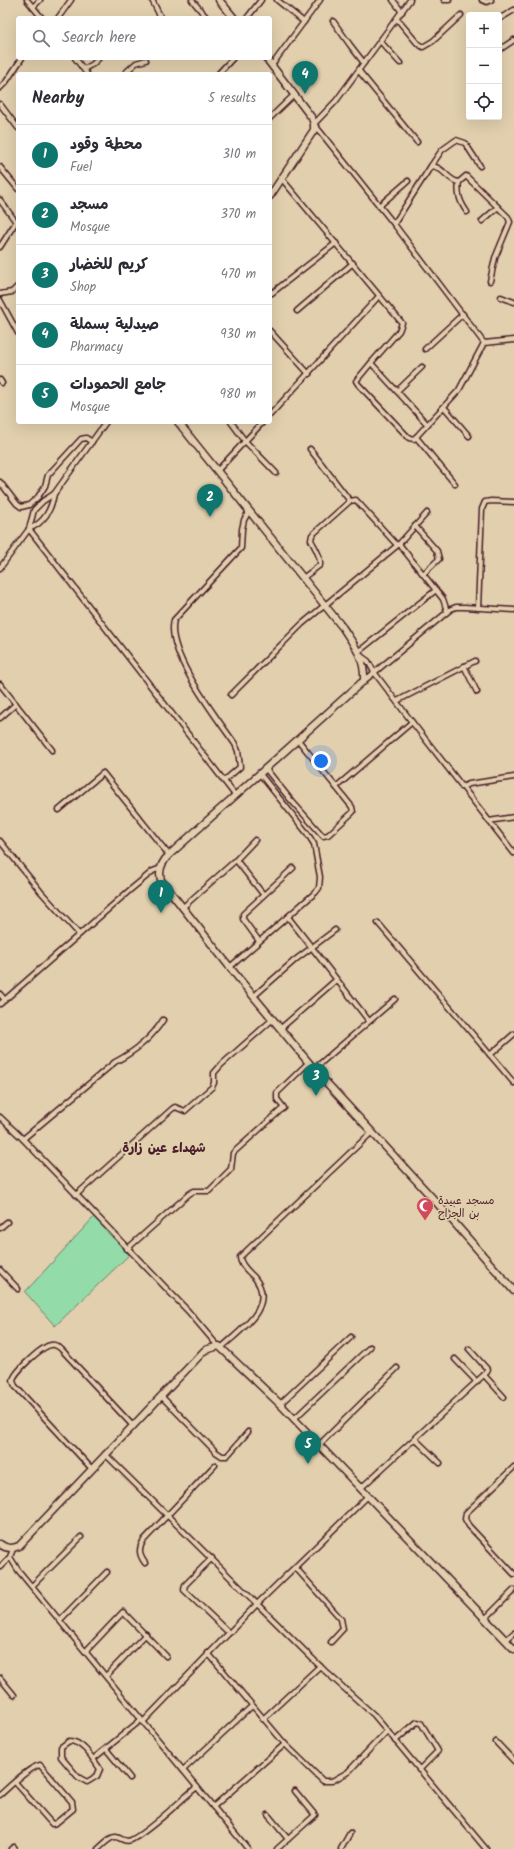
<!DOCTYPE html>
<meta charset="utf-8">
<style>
:root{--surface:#fff;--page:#f7f7f7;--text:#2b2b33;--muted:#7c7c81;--line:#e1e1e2;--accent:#0f766e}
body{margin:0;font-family:Kalam,"Playpen Sans Arabic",sans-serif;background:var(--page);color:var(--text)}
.controls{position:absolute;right:12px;top:12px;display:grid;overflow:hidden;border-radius:4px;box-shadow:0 4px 16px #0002}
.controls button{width:36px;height:36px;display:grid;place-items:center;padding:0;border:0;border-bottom:1px solid var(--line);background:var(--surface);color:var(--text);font:20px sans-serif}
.you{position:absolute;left:321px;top:761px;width:14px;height:14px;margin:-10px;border:3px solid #fff;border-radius:50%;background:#1a73e8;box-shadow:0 0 0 6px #1a73e833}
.badge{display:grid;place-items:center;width:26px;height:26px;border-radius:50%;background:var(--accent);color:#fff;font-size:13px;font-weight:700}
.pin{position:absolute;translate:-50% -33px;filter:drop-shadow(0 1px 2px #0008)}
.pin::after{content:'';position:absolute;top:21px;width:14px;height:12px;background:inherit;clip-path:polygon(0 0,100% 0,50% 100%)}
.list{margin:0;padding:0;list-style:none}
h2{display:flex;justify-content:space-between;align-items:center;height:52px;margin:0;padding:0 16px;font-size:17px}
h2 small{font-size:13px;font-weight:400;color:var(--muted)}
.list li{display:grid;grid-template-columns:26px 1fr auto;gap:12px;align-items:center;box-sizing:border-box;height:60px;padding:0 16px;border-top:1px solid var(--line)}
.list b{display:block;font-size:15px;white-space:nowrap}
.list p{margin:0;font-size:13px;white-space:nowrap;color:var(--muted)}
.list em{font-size:13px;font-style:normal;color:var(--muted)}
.icon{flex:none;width:22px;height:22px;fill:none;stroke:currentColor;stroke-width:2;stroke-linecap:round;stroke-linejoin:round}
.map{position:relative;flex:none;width:514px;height:1849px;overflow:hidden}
.search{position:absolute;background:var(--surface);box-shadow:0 4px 16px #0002;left:16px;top:16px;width:256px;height:44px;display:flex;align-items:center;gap:10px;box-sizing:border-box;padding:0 14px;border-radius:4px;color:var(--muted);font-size:15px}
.panel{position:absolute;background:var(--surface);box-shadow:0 4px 16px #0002;left:16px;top:72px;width:256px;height:352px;border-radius:4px}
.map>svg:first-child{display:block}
.green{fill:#93dba9;stroke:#6e7d6a}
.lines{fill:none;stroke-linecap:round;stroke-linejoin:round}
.street-casing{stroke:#4a1f2b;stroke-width:7}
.secondary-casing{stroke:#4a1f2b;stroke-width:9}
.street{stroke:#e1cfad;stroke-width:4}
.secondary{stroke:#e1cfad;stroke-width:6}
.labels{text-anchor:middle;stroke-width:3.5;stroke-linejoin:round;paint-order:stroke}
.poi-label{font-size:11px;fill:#4a1f2b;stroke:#e1cfad;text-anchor:start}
.quarter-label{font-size:13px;font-weight:bold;fill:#4a1f2b;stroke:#e1cfad}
</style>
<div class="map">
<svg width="514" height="1849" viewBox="0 0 514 1849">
<rect width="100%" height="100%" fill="#e1cfad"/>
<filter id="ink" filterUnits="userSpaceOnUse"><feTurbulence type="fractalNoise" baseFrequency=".025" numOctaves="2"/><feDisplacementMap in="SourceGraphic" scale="8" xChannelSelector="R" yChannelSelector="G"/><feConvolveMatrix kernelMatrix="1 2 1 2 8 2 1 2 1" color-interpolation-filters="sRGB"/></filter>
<g filter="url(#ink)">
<!-- green -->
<polygon class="green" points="94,1217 129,1255 55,1326 25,1292"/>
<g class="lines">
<defs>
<g id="street">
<polyline points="27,0 42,18"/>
<polyline points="152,0 161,18"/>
<polyline points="192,0 207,18"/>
<polyline points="277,0 304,22"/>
<polyline points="393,0 402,12"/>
<polyline points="410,0 336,101 314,124 394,224 484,343"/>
<polyline points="444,0 449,0"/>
<polyline points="482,0 487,2 491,0"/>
<polyline points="33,7 40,0"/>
<polyline points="58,18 71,0"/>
<polyline points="247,18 261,0"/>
<polyline points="397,19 418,44 423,47 433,41 461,15"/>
<polyline points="499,19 514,10"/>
<polyline points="333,21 350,45 364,63"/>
<polyline points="380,41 400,63"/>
<polyline points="499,50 514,40"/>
<polyline points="75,58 87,74"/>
<polyline points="272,65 320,0"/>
<polyline points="84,69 93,64 99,58"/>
<polyline points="359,71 417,142"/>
<polyline points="219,73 233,58"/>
<polyline points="124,74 136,63 146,60"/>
<polyline points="0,88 6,82 22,58"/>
<polyline points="0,104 18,128"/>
<polyline points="270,118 294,95"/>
<polyline points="431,166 442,150 456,140 465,143 480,166"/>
<polyline points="0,167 18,189"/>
<polyline points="282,179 402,323 399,331 371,363 427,424"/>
<polyline points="0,200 16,222 0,247"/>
<polyline points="379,206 408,181"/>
<path d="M467 212C460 202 457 194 459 182L466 176 508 217 510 222 495 258 490 281"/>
<polyline points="482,221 498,207"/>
<path d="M394 224 431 166C443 166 448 181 459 182"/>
<polyline points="270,291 272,293 336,243"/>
<polyline points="0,294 12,292 18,286"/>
<polyline points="501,297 514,302"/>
<polyline points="0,300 18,333"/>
<polyline points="297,311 353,263"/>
<polyline points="270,331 309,374"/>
<polyline points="425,349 463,314"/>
<polyline points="371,363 356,381 358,384 409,438 414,439 416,437"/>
<polyline points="0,380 2,383"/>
<polyline points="397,391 422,367"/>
<polyline points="444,407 469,436"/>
<polyline points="270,415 379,296"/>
<polyline points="231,422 245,441 276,473"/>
<polyline points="310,449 350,501"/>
<polyline points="217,471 263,422"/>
<polyline points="0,482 17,504 21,507 29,505 38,497 45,486 48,475 81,439 86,438 92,442"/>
<polyline points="455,484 416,437 459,390 484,343 514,340"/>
<polyline points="415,526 437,551 439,559 423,574"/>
<polyline points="29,529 235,795"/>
<path d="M29 529C45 522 51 510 54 494"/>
<polyline points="399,544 443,599 447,611"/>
<polyline points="0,568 29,529 34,510 43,501 54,494 106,422"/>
<path d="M303 578 320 565C321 556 315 548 311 540L312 535 350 501 356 500 396 544"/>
<polyline points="478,608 482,509 485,502 491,501 514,502"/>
<polyline points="358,652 436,590"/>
<polyline points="361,656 368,661 374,672 412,722 514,853"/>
<polyline points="464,666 477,692"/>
<polyline points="364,681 451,609 456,607 464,607 514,610"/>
<polyline points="0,684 52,750"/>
<polyline points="231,695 302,624 399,544 427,513"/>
<polyline points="397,701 475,661"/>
<polyline points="0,718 16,704"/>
<polyline points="298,740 336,787 412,722"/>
<polyline points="266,769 290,799 323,836 328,835 353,812 352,807 336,787"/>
<path d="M224 781 240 767 238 751 235 744C217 718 165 652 174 620L241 548 242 529 244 520 249 511"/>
<polyline points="462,787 469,784 514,777"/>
<polyline points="59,810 103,773 169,855"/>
<polyline points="489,821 514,817"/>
<polyline points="0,841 41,892 79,934"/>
<polyline points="236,860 263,894"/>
<polyline points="182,908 236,860 255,840"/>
<polyline points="288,917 369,1021"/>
<polyline points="378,923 514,1083"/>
<polyline points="259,941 243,919 243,914 293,868"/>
<polyline points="230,967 316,892 319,888 320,877 314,844 307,833 260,774"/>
<polyline points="0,994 5,1000"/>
<polyline points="254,996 295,960 335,930"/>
<polyline points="0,1004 130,890 153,871 161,868"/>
<polyline points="280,1029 336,980"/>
<polyline points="490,1055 514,1034"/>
<polyline points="314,1069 395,999"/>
<polyline points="0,1117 23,1139 188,1311 217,1345"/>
<path d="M23 1139 115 1062C134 1052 151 1039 163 1020"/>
<polyline points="76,1195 172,1109 175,1107 185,1111 212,1087 214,1083 214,1073 221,1065 273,1019"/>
<polyline points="0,1228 7,1222"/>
<polyline points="127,1249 189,1194 194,1191 209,1191 231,1169 233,1153 281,1110 284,1108 277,1099 277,1093 309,1062"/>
<polyline points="0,1270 18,1289"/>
<path d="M221 1348C240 1330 278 1306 254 1277 249 1272 240 1265 240 1257L372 1132"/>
<polyline points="455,1359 477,1382"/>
<polyline points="484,1375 504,1397"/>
<polyline points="161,1396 216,1452 222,1456 227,1456 248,1432"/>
<polyline points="280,1404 351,1337"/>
<polyline points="294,1419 370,1347"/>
<polyline points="415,1439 440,1463"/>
<polyline points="319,1445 397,1368"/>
<polyline points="105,1454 325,1671 374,1715 486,1849"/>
<polyline points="514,1467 466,1513 465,1519 469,1526 514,1574"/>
<path d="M92 1469 15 1386 13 1381C13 1373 42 1346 51 1345 55 1344 59 1347 62 1350L133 1426"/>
<polyline points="361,1488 487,1372 488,1370 469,1349"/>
<polyline points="10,1557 18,1570 248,1849"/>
<polyline points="212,1558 185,1585 184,1590 229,1633"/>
<path d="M145 1563C139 1555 138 1549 144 1540L215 1465"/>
<polyline points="0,1567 10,1557 13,1549"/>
<polyline points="295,1567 341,1619 343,1629 331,1642"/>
<polyline points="32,1586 81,1537"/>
<polyline points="485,1619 514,1590"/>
<polyline points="60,1620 107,1572"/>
<polyline points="506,1640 514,1633"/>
<polyline points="86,1651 123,1612 166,1656"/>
<polyline points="208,1653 285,1744 323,1781 332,1781 348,1772 387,1731"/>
<polyline points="106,1676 146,1634"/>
<polyline points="0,1678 14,1695"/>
<polyline points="263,1719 320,1666"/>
<polyline points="143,1722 258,1603 368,1496"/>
<path d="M69 1741C83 1741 93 1759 100 1769L97 1776 87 1782 78 1777 61 1757V1747Z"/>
<polyline points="395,1741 417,1722 421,1723 438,1751 419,1770"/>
<polyline points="496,1742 514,1761"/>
<polyline points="106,1749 130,1778"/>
<polyline points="93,1759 141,1720"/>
<polyline points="183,1770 252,1706"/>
<path d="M0 1795C9 1787 29 1767 40 1765L72 1802 73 1809 56 1823 52 1824 15 1782"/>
<polyline points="213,1807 285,1744"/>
<polyline points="268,1815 288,1839"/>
<polyline points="11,1849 14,1847"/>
<path d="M98 1849C102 1846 110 1836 116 1837 122 1838 124 1843 131 1840 150 1831 179 1801 197 1787"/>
<polyline points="277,1849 315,1815 295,1791"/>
<polyline points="341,1849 350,1833"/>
</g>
<g id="secondary">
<polyline points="219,0 234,18"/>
<polyline points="266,58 312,118 314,124 314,130 270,196"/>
<path d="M178 422 343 628C355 647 365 657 364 681L361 683 169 855C162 862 158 870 161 880L240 980 314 1069 437 1203 514 1291"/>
<path d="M0 1544C6 1549 12 1549 19 1546L205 1350 219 1346 280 1404 514 1649"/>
</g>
</defs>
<!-- street casing -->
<use href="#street" class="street-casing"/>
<!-- secondary casing -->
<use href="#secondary" class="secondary-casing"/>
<!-- street -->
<use href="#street" class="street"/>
<!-- secondary -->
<use href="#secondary" class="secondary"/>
</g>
</g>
<!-- icons -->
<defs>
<symbol id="mosque-pin" viewBox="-11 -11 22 30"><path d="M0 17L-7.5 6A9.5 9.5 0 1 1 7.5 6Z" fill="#d1495b" stroke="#e1cfad"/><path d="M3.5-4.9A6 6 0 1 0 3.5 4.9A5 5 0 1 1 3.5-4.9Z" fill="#fff"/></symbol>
</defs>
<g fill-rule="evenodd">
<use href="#mosque-pin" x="415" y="1196" width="20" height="27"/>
</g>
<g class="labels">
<!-- poi labels -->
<g class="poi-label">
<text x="438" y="1204">مسجد عبيدة<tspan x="438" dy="13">بن الجراح</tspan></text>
</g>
<!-- quarter labels -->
<g class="quarter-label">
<text x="164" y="1152">شهداء عين زارة</text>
</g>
</g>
</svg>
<div class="controls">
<button>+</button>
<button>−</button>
<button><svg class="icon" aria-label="locate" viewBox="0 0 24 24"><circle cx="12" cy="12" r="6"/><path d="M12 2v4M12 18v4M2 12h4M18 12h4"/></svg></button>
</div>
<div class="you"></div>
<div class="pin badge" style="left:161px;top:913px">1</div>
<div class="pin badge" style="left:210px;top:517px">2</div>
<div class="pin badge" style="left:316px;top:1096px">3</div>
<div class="pin badge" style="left:305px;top:94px">4</div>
<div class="pin badge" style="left:308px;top:1464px">5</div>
<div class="search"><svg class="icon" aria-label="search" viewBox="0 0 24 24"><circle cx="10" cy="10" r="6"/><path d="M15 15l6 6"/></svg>Search here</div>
<section class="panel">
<h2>Nearby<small>5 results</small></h2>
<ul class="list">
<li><span class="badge">1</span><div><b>محطة وقود</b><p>Fuel</p></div><em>310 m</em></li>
<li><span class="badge">2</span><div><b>مسجد</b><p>Mosque</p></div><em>370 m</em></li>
<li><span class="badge">3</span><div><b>كريم للخضار</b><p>Shop</p></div><em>470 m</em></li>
<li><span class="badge">4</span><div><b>صيدلية بسملة</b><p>Pharmacy</p></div><em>930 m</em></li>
<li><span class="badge">5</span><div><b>جامع الحمودات</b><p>Mosque</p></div><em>980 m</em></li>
</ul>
</section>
</div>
